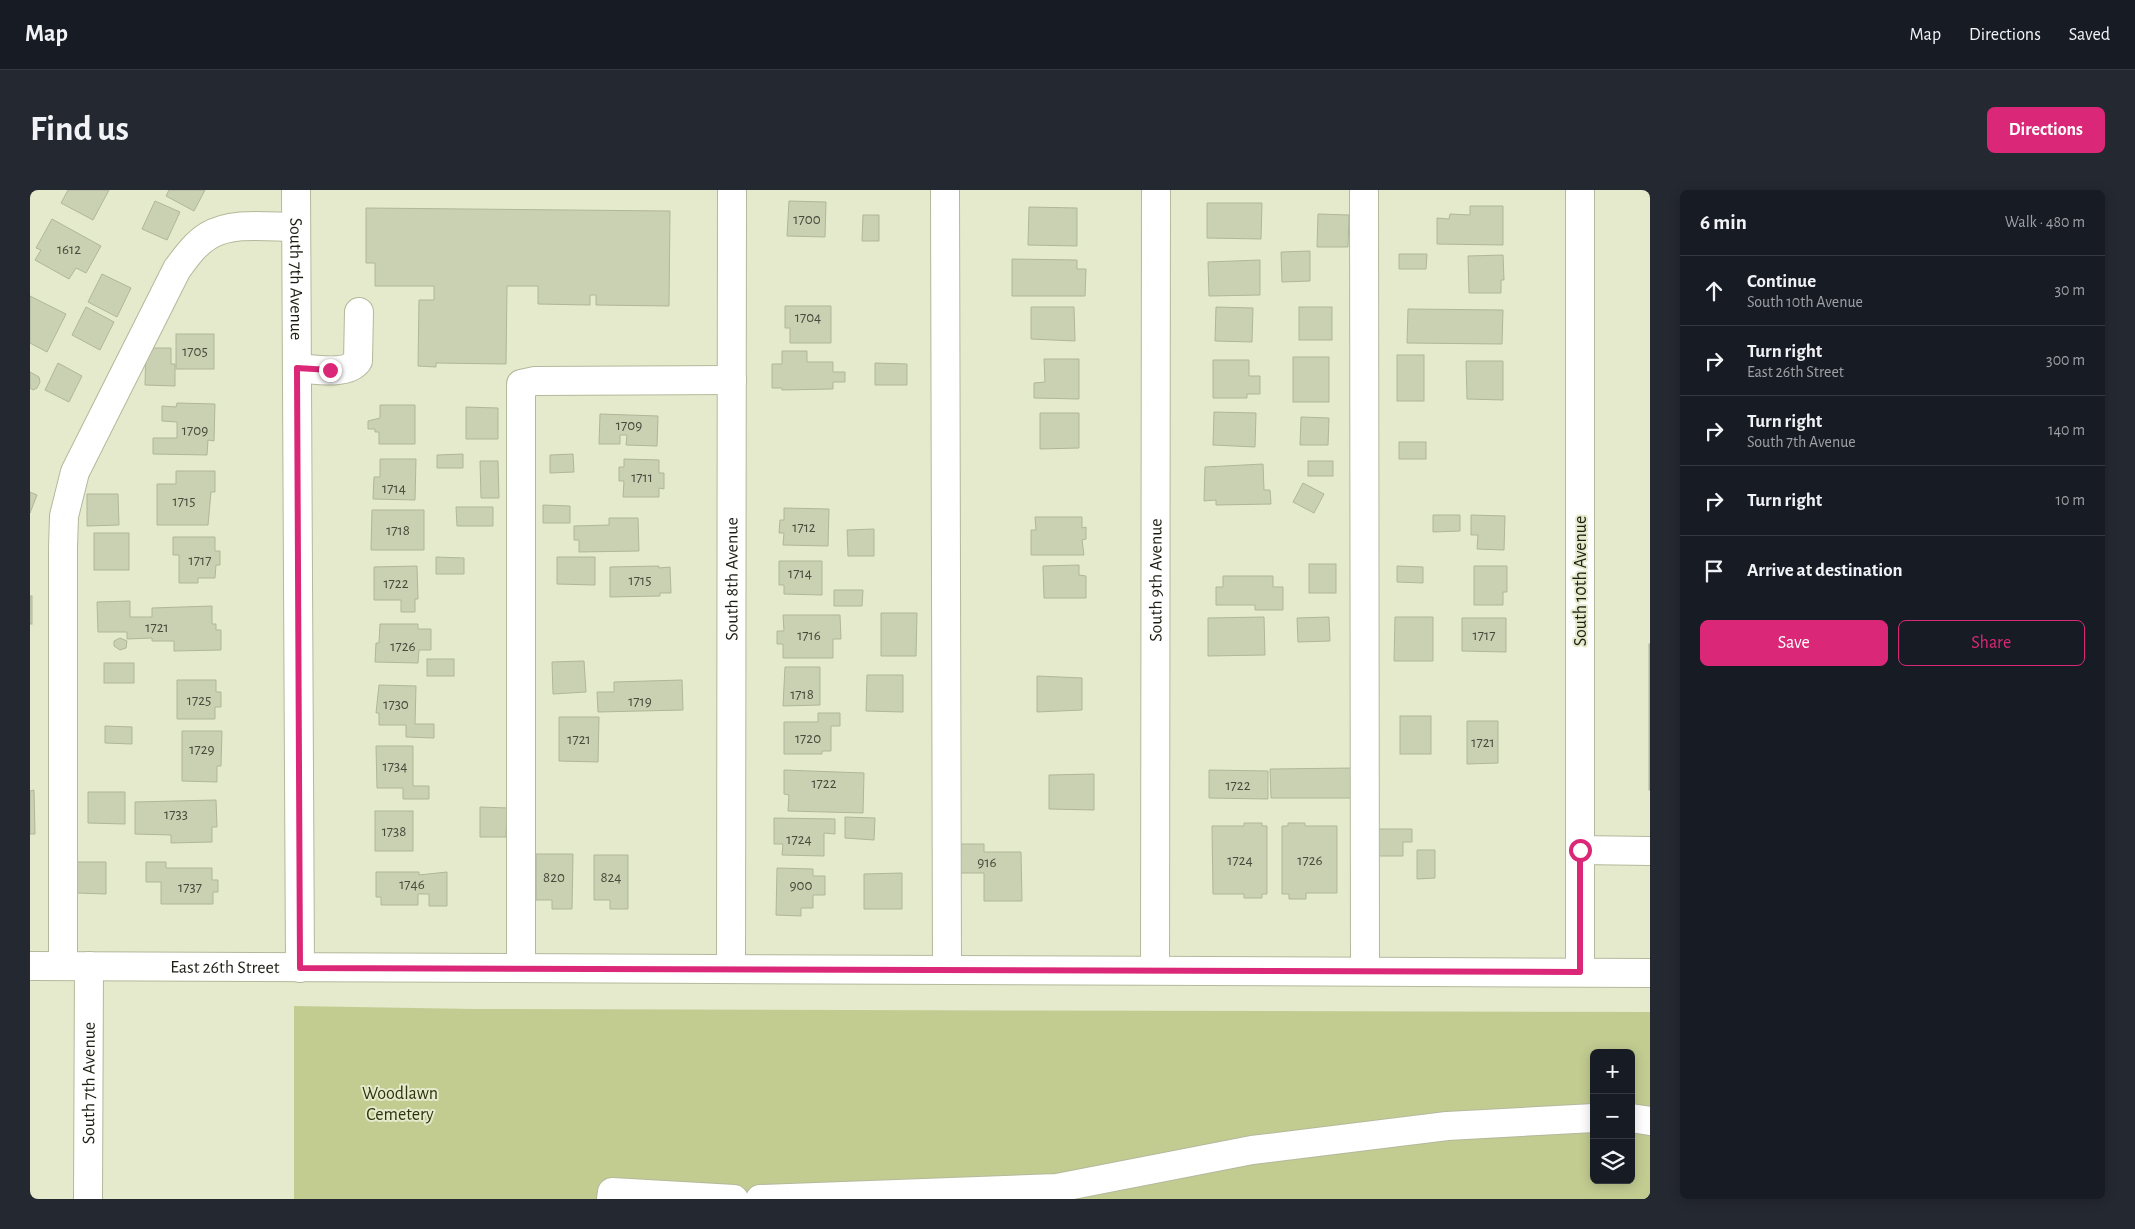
<!DOCTYPE html>
<meta charset="utf-8">
<style>
:root{--surface:#171b24;--page:#242831;--text:#f1f3f6;--muted:#9ea1a6;--line:#363941;--accent:#db2777}
body{margin:0;font-family:"Alegreya Sans",sans-serif;background:var(--page);color:var(--text)}
.controls{position:absolute;right:15px;bottom:15px;display:grid;overflow:hidden;border-radius:8px;box-shadow:0 2px 12px #0003}
.controls button{width:45px;height:45px;display:grid;place-items:center;padding:0;border:0;border-bottom:1px solid var(--line);background:var(--surface);color:var(--text);font:25px sans-serif}
.stop{position:absolute;width:15px;height:15px;margin:-11px;border:4px solid #db2777;border-radius:50%;background:#fff}
.stop.end{background:#db2777;border-color:#fff;box-shadow:0 1px 5px #0008}
.list{margin:0;padding:0;list-style:none}
h2{display:flex;justify-content:space-between;align-items:center;height:65px;margin:0;padding:0 20px;font-size:21px}
h2 small{font-size:16px;font-weight:400;color:var(--muted)}
.list li{display:grid;grid-template-columns:32px 1fr auto;gap:15px;align-items:center;box-sizing:border-box;height:70px;padding:0 20px;border-top:1px solid var(--line)}
.list b{display:block;font-size:19px;white-space:nowrap}
.list p{margin:0;font-size:16px;white-space:nowrap;color:var(--muted)}
.list em{font-size:16px;font-style:normal;color:var(--muted)}
.actions{display:flex;gap:10px;padding:15px 20px}
.actions a{flex:1;padding:11px 0;border:1px solid var(--accent);border-radius:8px;text-align:center;font-size:18px;color:var(--accent)}
.actions .main{background:var(--accent);color:#fff}
.icon{flex:none;width:28px;height:28px;fill:none;stroke:currentColor;stroke-width:2;stroke-linecap:round;stroke-linejoin:round}
.map{position:relative;flex:none;width:1620px;height:1009px;overflow:hidden;border-radius:8px}
header{display:flex;align-items:center;gap:30px;box-sizing:border-box;height:70px;padding:0 25px;background:var(--surface);border-bottom:1px solid var(--line)}
header strong{font-size:24px}
nav{display:flex;gap:28px;margin-inline-start:auto;font-size:18px}
.intro{display:flex;align-items:center;justify-content:space-between;box-sizing:border-box;height:120px;padding:0 30px}
h1{margin:0;font-size:35px}
.button{padding:12px 22px;border-radius:8px;background:var(--accent);color:#fff;font-size:18px;font-weight:700}
main{display:flex;gap:30px;padding:0 30px}
aside{flex:1;background:var(--surface);border-radius:8px;box-shadow:0 2px 12px #0003}
.map>svg:first-child{display:block}
.green{fill:#c2cc91;fill-rule:evenodd}
.building{fill:#cad0b2;stroke:#b0b699}
.lines{fill:none;stroke-linecap:round;stroke-linejoin:round}
.minor-casing{stroke:#b3b99b;stroke-width:30}
.major-casing{stroke:#b3b99b;stroke-width:30}
.minor{stroke:#fff;stroke-width:28}
.major{stroke:#fff;stroke-width:28}
.route{stroke:#db2777;stroke-width:6}
.labels{text-anchor:middle;stroke-width:4;stroke-linejoin:round;paint-order:stroke}
.number-label{font-size:15px;fill:#484a3b}
.street-label{font-size:18px;fill:#1c1e13;stroke:#e4eacb}
.park-label{font-size:18px;fill:#2e330c;stroke:#e4eacb}
</style>
<header>
<strong>Map</strong>
<nav><a>Map</a><a>Directions</a><a>Saved</a></nav>
</header>
<div class="intro"><h1>Find us</h1><a class="button">Directions</a></div>
<main>
<div class="map">
<svg width="1620" height="1009" viewBox="0 0 1620 1009">
<rect width="100%" height="100%" fill="#e4eacb"/>
<!-- green -->
<path class="green" d="M264 816 445 819 1620 822V1009H264ZM1564 863H1601V990H1564Z"/>
<!-- building -->
<g class="building">
<polygon points="38,0 79,0 63,30 31,13"/>
<polygon points="139,0 175,0 164,21 136,6"/>
<polygon points="125,11 150,22 137,50 112,39"/>
<polygon points="759,11 796,12 795,47 757,46"/>
<polygon points="1177,13 1232,13 1231,49 1177,48"/>
<polygon points="1440,16 1473,16 1473,55 1407,54 1407,28 1419,29 1420,24 1440,25"/>
<polygon points="999,17 1047,18 1047,56 998,55"/>
<polygon points="336,18 640,21 639,116 566,115 566,105 560,105 560,115 508,114 508,96 477,96 476,174 406,173 406,177 388,176 389,110 404,110 404,96 345,96 345,73 336,73"/>
<polygon points="1288,24 1319,25 1318,57 1287,57"/>
<polygon points="833,25 849,25 849,51 832,51"/>
<polygon points="22,29 71,56 56,83 46,78 39,89 5,70 11,60 6,58"/>
<polygon points="1280,61 1280,91 1252,92 1251,62"/>
<polygon points="1369,64 1397,64 1396,79 1369,79"/>
<polygon points="1473,65 1474,90 1471,90 1471,103 1439,103 1438,66"/>
<polygon points="982,69 1047,70 1047,79 1056,79 1055,106 982,106"/>
<polygon points="1230,70 1230,105 1179,106 1178,72"/>
<polygon points="72,84 101,98 87,127 58,112"/>
<polygon points="0,106 36,124 17,162 0,153"/>
<polygon points="755,116 801,116 801,153 760,153 760,138 755,138"/>
<polygon points="56,117 84,132 70,160 42,145"/>
<polygon points="1001,117 1044,117 1045,151 1001,149"/>
<polygon points="1186,117 1223,118 1222,152 1185,151"/>
<rect x="1269" y="117" width="33" height="33"/>
<polygon points="1378,119 1473,120 1472,154 1377,153"/>
<rect x="146" y="144" width="38" height="35"/>
<polygon points="116,158 141,158 141,174 145,174 145,196 115,195"/>
<polygon points="752,161 777,161 777,172 803,172 803,182 815,182 815,192 803,192 803,199 752,200 752,198 742,198 742,174 752,174"/>
<rect x="1367" y="165" width="27" height="46"/>
<rect x="1263" y="167" width="36" height="45"/>
<polygon points="1014,169 1049,169 1049,209 1004,208 1004,193 1015,192"/>
<polygon points="1183,170 1219,170 1219,186 1230,186 1230,204 1217,204 1217,208 1183,208"/>
<polygon points="1436,171 1473,171 1473,210 1437,209"/>
<polygon points="28,173 52,186 39,212 15,200"/>
<polygon points="845,173 877,174 877,195 845,195"/>
<polygon points="0,182 9,187 10,192 7,198 3,200 0,198"/>
<polygon points="147,213 185,214 184,251 178,250 177,265 123,264 123,248 147,248 147,232 132,231 132,216 146,217"/>
<polygon points="350,215 385,215 385,254 349,254 349,242 345,242 345,239 338,239 338,231 350,228"/>
<polygon points="436,217 468,218 468,249 436,249"/>
<polygon points="1184,222 1226,223 1225,257 1183,255"/>
<polygon points="1010,223 1049,223 1049,258 1010,259"/>
<polygon points="570,224 628,226 627,256 596,255 597,245 590,245 590,254 569,254"/>
<polygon points="1271,227 1299,228 1298,255 1270,255"/>
<rect x="1369" y="252" width="27" height="17"/>
<polygon points="433,264 433,278 407,278 407,265"/>
<polygon points="543,264 544,282 520,283 520,265"/>
<polygon points="350,269 386,269 385,310 343,309 344,287 350,287"/>
<polygon points="594,269 629,270 629,283 634,283 634,299 629,298 629,307 593,307 594,291 589,291 589,277 594,277"/>
<polygon points="450,271 468,271 469,308 451,308"/>
<rect x="1278" y="271" width="25" height="15"/>
<polygon points="1233,274 1234,300 1240,300 1241,314 1186,315 1186,310 1174,311 1175,277"/>
<polygon points="146,281 185,281 185,302 181,302 178,335 127,335 127,294 146,294"/>
<polygon points="1273,293 1294,304 1284,323 1263,312"/>
<polygon points="0,302 7,305 0,323"/>
<polygon points="57,304 88,304 89,335 57,336"/>
<polygon points="513,315 540,316 540,333 513,333"/>
<polygon points="426,317 463,317 463,336 427,336"/>
<polygon points="754,318 799,319 798,356 753,355 754,343 749,343 750,330 754,330"/>
<polygon points="342,320 394,320 394,360 341,360"/>
<polygon points="1403,325 1430,325 1430,341 1403,342"/>
<polygon points="1441,325 1475,326 1474,360 1447,359 1448,345 1441,345"/>
<polygon points="1005,327 1052,327 1052,338 1056,337 1056,349 1052,350 1054,365 1001,365 1001,340 1006,340"/>
<polygon points="579,328 608,328 609,361 549,362 549,350 544,350 544,336 579,335"/>
<polygon points="844,339 844,366 818,366 817,340"/>
<rect x="64" y="343" width="35" height="37"/>
<polygon points="143,347 185,347 185,361 190,361 190,375 186,375 185,388 168,388 168,393 149,393 149,365 143,365"/>
<polygon points="406,367 434,368 434,384 406,384"/>
<polygon points="527,367 565,367 565,395 527,394"/>
<polygon points="749,371 792,371 792,405 754,404 754,395 749,395"/>
<rect x="1279" y="374" width="27" height="29"/>
<polygon points="1049,375 1049,385 1056,386 1056,408 1014,408 1013,376"/>
<polygon points="387,376 388,409 385,409 385,422 371,422 371,410 344,410 344,377"/>
<polygon points="629,376 629,378 640,377 641,403 630,403 630,406 580,407 580,377"/>
<polygon points="1367,376 1393,377 1393,393 1367,392"/>
<polygon points="1444,376 1477,376 1477,402 1473,402 1473,415 1444,415"/>
<polygon points="1193,386 1243,386 1243,397 1253,397 1253,420 1225,420 1225,415 1186,415 1186,397 1193,397"/>
<polygon points="804,400 833,400 832,416 804,416"/>
<rect x="0" y="406" width="2" height="28"/>
<polygon points="100,411 100,427 122,427 122,418 182,416 182,434 186,434 186,440 191,440 191,460 144,461 144,451 122,451 122,448 97,449 97,442 68,442 67,412"/>
<polygon points="851,423 887,423 886,466 851,466"/>
<polygon points="753,425 810,425 811,449 803,449 803,468 753,468 753,454 747,454 747,441 754,441"/>
<polygon points="1234,427 1235,465 1178,466 1178,428"/>
<polygon points="1299,427 1300,451 1268,452 1267,428"/>
<polygon points="1365,427 1403,427 1403,471 1364,471"/>
<polygon points="1432,428 1476,428 1476,462 1432,461"/>
<polygon points="350,434 388,434 388,439 401,439 401,460 389,460 388,473 345,472 346,453 349,453"/>
<polygon points="90,448 97,451 96,458 90,460 84,456 84,451"/>
<rect x="1619" y="454" width="1" height="146"/>
<rect x="397" y="469" width="27" height="17"/>
<polygon points="554,471 556,502 523,504 522,472"/>
<rect x="74" y="473" width="30" height="20"/>
<polygon points="755,477 790,477 790,515 753,516"/>
<polygon points="837,485 873,485 873,522 836,521"/>
<polygon points="1007,486 1052,488 1052,520 1007,522"/>
<polygon points="147,490 186,490 186,502 191,502 191,517 185,517 185,529 147,529"/>
<polygon points="652,490 653,520 568,522 567,502 584,502 584,492"/>
<polygon points="349,495 386,496 385,534 404,534 404,548 376,547 376,535 349,535 349,523 346,523"/>
<polygon points="788,523 810,523 810,536 801,536 801,561 792,561 792,564 754,564 754,532 788,532"/>
<rect x="1370" y="526" width="31" height="38"/>
<polygon points="529,527 569,527 568,572 529,571"/>
<polygon points="1437,531 1468,531 1468,573 1437,574"/>
<polygon points="75,536 102,537 102,554 75,553"/>
<polygon points="152,541 192,541 191,576 187,576 187,592 152,591"/>
<polygon points="346,556 383,556 383,596 399,596 399,609 373,609 373,598 347,598"/>
<polygon points="1325,578 1325,608 1241,608 1240,579"/>
<polygon points="754,580 834,583 833,623 758,621 759,605 754,604"/>
<polygon points="1179,580 1238,581 1238,609 1179,608"/>
<polygon points="1064,584 1064,620 1019,619 1019,585"/>
<polygon points="4,600 5,644 0,644 0,601"/>
<polygon points="58,602 95,602 95,634 58,633"/>
<polygon points="186,610 187,637 182,637 182,652 141,653 141,645 105,644 105,612"/>
<polygon points="450,617 477,618 476,647 450,647"/>
<rect x="345" y="621" width="38" height="40"/>
<polygon points="815,627 845,628 844,650 815,648"/>
<polygon points="744,628 805,629 805,644 794,643 794,666 752,665 753,654 744,654"/>
<polygon points="1214,633 1232,633 1232,636 1237,636 1237,704 1232,704 1232,708 1214,708 1214,704 1183,704 1182,636 1214,636"/>
<polygon points="1258,633 1275,633 1275,636 1307,636 1307,703 1276,703 1276,709 1259,709 1259,704 1252,704 1252,636 1258,636"/>
<polygon points="1346,639 1382,639 1382,652 1373,652 1373,666 1346,666"/>
<polygon points="922,654 954,654 954,662 991,662 992,711 954,711 954,683 922,683"/>
<polygon points="1387,660 1405,660 1405,688 1387,689"/>
<polygon points="506,664 543,664 542,719 522,719 522,710 506,710"/>
<polygon points="564,665 598,665 598,719 580,719 580,710 564,710"/>
<polygon points="47,672 76,672 76,704 47,703"/>
<polygon points="116,672 136,672 136,678 182,678 182,690 188,690 188,702 183,702 183,714 131,714 131,692 116,692"/>
<polygon points="747,678 783,679 783,686 795,686 795,705 783,705 783,718 771,718 771,726 746,725"/>
<polygon points="346,682 389,682 389,685 417,682 417,716 399,716 399,704 388,704 388,715 351,715 351,707 346,707"/>
<polygon points="872,683 872,719 834,719 834,684"/>
</g>
<g class="lines">
<defs>
<g id="minor">
<path id="s1" d="M266 0 270 778"/>
<polyline points="915,0 917,779"/>
<polyline points="1334,0 1335,781"/>
<polyline points="1550,0 1550,782"/>
<path d="M267 178C284 179 317 186 328 171L329 122"/>
<polyline points="1550,660 1620,661"/>
<path d="M33 776V358L34 326 45 282 147 79C156 67 165 54 178 46 202 31 239 37 266 37"/>
<polyline points="491,778 491,194 505,191 702,190"/>
<path id="s2" d="M701 778 702 0"/>
<path id="s3" d="M1125 780 1126 0"/>
<polyline points="1601,928 1620,931"/>
<path id="s4" d="M58 1009 59 776"/>
<polyline points="581,1009 582,1002 704,1009"/>
<polyline points="730,1009 1027,998 1222,960 1417,936 1564,928"/>
</g>
<g id="major">
<path id="s5" d="M0 776 1620 783"/>
</g>
</defs>
<!-- minor casing -->
<use href="#minor" class="minor-casing"/>
<!-- major casing -->
<use href="#major" class="major-casing"/>
<!-- minor -->
<use href="#minor" class="minor"/>
<!-- major -->
<use href="#major" class="major"/>
</g>
<g class="lines">
<!-- route -->
<polyline class="route" points="300,180 267,178 270,778 1550,782 1550,660"/>
</g>
<g class="labels">
<!-- number labels -->
<g class="number-label">
<text x="777" y="34">1700</text>
<text x="39" y="64">1612</text>
<text x="778" y="132">1704</text>
<text x="165" y="166">1705</text>
<text x="599" y="240">1709</text>
<text x="165" y="245">1709</text>
<text x="612" y="292">1711</text>
<text x="364" y="303">1714</text>
<text x="154" y="316">1715</text>
<text x="774" y="342">1712</text>
<text x="368" y="345">1718</text>
<text x="170" y="375">1717</text>
<text x="770" y="388">1714</text>
<text x="610" y="395">1715</text>
<text x="366" y="398">1722</text>
<text x="127" y="442">1721</text>
<text x="779" y="450">1716</text>
<text x="1454" y="450">1717</text>
<text x="373" y="461">1726</text>
<text x="772" y="509">1718</text>
<text x="169" y="515">1725</text>
<text x="610" y="516">1719</text>
<text x="366" y="519">1730</text>
<text x="778" y="553">1720</text>
<text x="549" y="554">1721</text>
<text x="1453" y="557">1721</text>
<text x="172" y="564">1729</text>
<text x="365" y="581">1734</text>
<text x="794" y="598">1722</text>
<text x="1208" y="600">1722</text>
<text x="146" y="629">1733</text>
<text x="364" y="646">1738</text>
<text x="769" y="654">1724</text>
<text x="1210" y="675">1724</text>
<text x="1280" y="675">1726</text>
<text x="957" y="677">916</text>
<text x="524" y="692">820</text>
<text x="581" y="692">824</text>
<text x="382" y="699">1746</text>
<text x="771" y="700">900</text>
<text x="160" y="702">1737</text>
</g>
<!-- street labels -->
<g class="street-label">
<text dy="6" stroke="none"><textPath href="#s1" startOffset="89">South 7th Avenue</textPath></text>
<text dy="6" stroke="none"><textPath href="#s2" startOffset="389">South 8th Avenue</textPath></text>
<text dy="6" stroke="none"><textPath href="#s3" startOffset="390">South 9th Avenue</textPath></text>
<text transform="translate(1550 391) rotate(-90)" y="6">South 10th Avenue</text>
<text dy="6" stroke="none"><textPath href="#s5" startOffset="195">East 26th Street</textPath></text>
<text dy="6" stroke="none"><textPath href="#s4" startOffset="116">South 7th Avenue</textPath></text>
</g>
<!-- park labels -->
<g class="park-label">
<text x="370" y="909">Woodlawn<tspan x="370" dy="21">Cemetery</tspan></text>
</g>
</g>
</svg>
<div class="controls">
<button>+</button>
<button>−</button>
<button><svg class="icon" aria-label="layers" viewBox="0 0 24 24"><path d="M12 4l9 5-9 5-9-5zM3 14l9 5 9-5"/></svg></button>
</div>
<div class="stop" style="left:1550px;top:660px"></div>
<div class="stop end" style="left:300px;top:180px"></div>
</div>
<aside>
<h2>6 min<small>Walk · 480 m</small></h2>
<ul class="list">
<li><svg class="icon" aria-label="ahead" viewBox="0 0 24 24"><path d="M12 20V5M6 11l6-6 6 6"/></svg><div><b>Continue</b><p>South 10th Avenue</p></div><em>30 m</em></li>
<li><svg class="icon" aria-label="right" viewBox="0 0 24 24"><path d="M7 20v-9h11M14 6l5 5-5 5"/></svg><div><b>Turn right</b><p>East 26th Street</p></div><em>300 m</em></li>
<li><svg class="icon" aria-label="right" viewBox="0 0 24 24"><path d="M7 20v-9h11M14 6l5 5-5 5"/></svg><div><b>Turn right</b><p>South 7th Avenue</p></div><em>140 m</em></li>
<li><svg class="icon" aria-label="right" viewBox="0 0 24 24"><path d="M7 20v-9h11M14 6l5 5-5 5"/></svg><div><b>Turn right</b></div><em>10 m</em></li>
<li><svg class="icon" aria-label="arrive" viewBox="0 0 24 24"><path d="M6 21V4h12l-3 4 3 4H6"/></svg><div><b>Arrive at destination</b></div></li>
</ul>
<div class="actions"><a class="main">Save</a><a>Share</a></div>
</aside>
</main>
